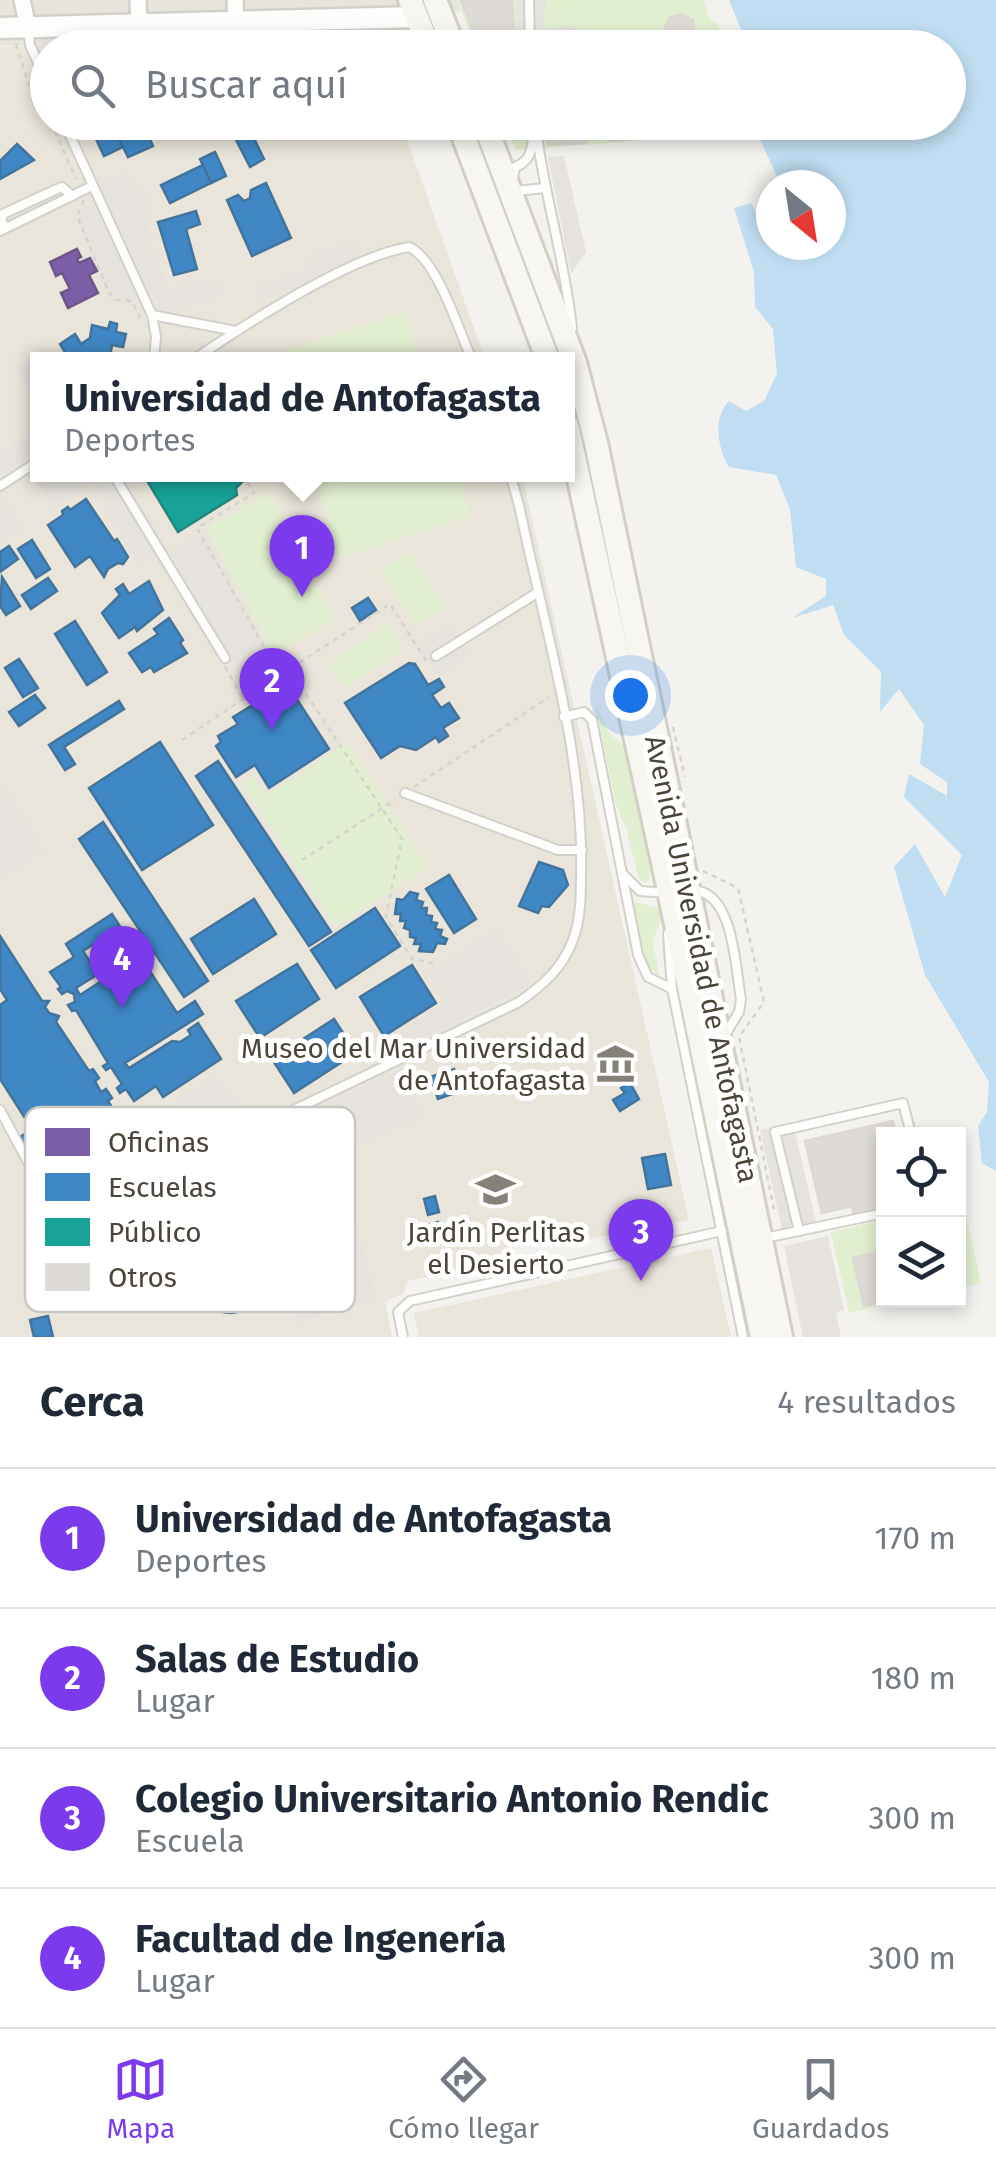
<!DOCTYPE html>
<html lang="es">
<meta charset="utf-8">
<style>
:root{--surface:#fff;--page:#f6f6f7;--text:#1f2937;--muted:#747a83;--line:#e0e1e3;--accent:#7c3aed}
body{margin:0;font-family:"Fira Sans",sans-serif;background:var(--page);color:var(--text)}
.controls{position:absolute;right:30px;bottom:30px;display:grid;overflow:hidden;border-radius:0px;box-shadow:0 5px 15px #0003}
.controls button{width:90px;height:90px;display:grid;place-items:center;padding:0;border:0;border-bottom:2px solid var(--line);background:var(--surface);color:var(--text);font:50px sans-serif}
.compass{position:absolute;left:756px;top:170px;width:90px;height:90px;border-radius:50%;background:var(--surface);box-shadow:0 5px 15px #0003;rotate:150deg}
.you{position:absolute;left:630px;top:695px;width:35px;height:35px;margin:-25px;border:8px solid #fff;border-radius:50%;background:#1a73e8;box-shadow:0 0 0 15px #1a73e833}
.badge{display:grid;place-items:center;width:65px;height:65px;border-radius:50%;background:var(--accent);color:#fff;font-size:32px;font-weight:700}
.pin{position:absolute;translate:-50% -82px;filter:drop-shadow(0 2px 5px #0008)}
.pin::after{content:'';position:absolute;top:52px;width:35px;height:30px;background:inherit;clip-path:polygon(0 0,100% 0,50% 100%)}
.popup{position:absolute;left:30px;top:352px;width:545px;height:130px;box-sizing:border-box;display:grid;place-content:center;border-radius:0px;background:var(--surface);filter:drop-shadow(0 2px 8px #0005);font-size:32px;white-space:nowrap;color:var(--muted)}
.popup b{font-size:38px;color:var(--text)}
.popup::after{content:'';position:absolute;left:50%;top:100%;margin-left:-20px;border:20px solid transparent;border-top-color:var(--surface)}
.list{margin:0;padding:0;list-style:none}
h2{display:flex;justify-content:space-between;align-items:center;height:130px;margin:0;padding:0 40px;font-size:42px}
h2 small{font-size:32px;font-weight:400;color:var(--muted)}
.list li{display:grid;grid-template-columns:65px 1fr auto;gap:30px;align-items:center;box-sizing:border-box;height:140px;padding:0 40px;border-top:2px solid var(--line)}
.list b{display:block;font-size:38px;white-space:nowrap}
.list p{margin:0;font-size:32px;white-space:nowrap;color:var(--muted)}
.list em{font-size:32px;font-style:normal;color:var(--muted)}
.icon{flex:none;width:55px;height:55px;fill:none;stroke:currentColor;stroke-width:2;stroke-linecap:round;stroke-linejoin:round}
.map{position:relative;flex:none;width:996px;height:1337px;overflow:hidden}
.search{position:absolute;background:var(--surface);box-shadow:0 5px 15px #0003;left:30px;right:30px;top:30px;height:110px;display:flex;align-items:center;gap:25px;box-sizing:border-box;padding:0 35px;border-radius:55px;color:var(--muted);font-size:38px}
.sheet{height:690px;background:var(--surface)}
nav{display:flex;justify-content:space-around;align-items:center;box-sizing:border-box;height:140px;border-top:2px solid var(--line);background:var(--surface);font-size:28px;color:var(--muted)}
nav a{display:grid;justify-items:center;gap:5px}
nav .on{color:var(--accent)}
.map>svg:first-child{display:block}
.residential{fill:#e7e4dc}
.education{fill:#eae5da}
.green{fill:#e1eecf}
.parking{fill:#e6e3df}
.water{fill:#c0ddf1}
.offices{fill:#7b5ea7;stroke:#6d5686;stroke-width:2.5}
.schools{fill:#3f88c5;stroke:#43749b;stroke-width:2.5}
.public{fill:#17a398;stroke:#27867c;stroke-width:2.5}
.building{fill:#dedbd6;stroke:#dcd9d4;stroke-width:2.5}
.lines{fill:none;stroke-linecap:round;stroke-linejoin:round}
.service-casing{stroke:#d2d0cb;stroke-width:12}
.minor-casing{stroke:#d2d0cb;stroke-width:20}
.tertiary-casing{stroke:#d2d0cb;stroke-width:25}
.secondary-casing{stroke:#d3cfc5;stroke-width:28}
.path{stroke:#d3d2cc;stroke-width:2.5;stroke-dasharray:5 5;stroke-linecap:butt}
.service{stroke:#fdfdfc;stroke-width:8}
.minor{stroke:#fdfdfc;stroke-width:15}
.tertiary{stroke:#fdfdfc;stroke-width:20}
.secondary{stroke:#f7f6f1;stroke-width:22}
.labels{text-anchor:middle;stroke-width:10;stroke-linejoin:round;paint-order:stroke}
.street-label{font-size:28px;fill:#4b4439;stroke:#fff}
.poi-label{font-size:28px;fill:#4b4439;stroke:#fff;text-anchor:end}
.key{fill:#fff;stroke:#c9c7c4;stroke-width:2.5}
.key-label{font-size:28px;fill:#4b4439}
</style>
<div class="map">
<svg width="996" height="1337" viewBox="0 0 996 1337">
<rect width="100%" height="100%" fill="#f4f2ee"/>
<!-- residential -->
<polygon class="residential" points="0,0 457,0 461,11 370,34 0,46"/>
<!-- education -->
<g class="education">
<polygon points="370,34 374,47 48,48 48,122 401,123 485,359 37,360 37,474 522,475 689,1220 547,1247 537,1230 507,1245 513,1256 408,1281 403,1294 385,1302 392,1337 0,1337 0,47"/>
<polygon points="711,1248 731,1337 419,1337 414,1313"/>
</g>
<!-- green -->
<g class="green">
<polygon points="457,0 704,0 709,18 719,26 724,47 476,47"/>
<polygon points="505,123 723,123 723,134 516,150"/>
<polygon points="404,312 420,359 274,359 273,355"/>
<polygon points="313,475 458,475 471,515 340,558"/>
<polygon points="270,492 335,621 277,651 269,646 207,527"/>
<polygon points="408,552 444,607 416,625 380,570"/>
<polygon points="387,624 403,649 345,688 328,664"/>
<polygon points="595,703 608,732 630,752 639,799 639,819 651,870 649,880 645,883 639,879 626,828 616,805"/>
<polygon points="347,743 428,867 335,927 242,783 252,776 265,796"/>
<polygon points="632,901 659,908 661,919 653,942 659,975 647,967"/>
<polygon points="963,1202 981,1283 959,1288 959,1203"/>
<polygon points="883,1220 884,1300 907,1300 849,1313 831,1232"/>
</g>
<!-- parking -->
<g class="parking">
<polygon points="516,0 546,0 543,36 550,36 551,28 579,26 580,47 518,47"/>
<polygon points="564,156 586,252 571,274 548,157"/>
<polygon points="122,173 153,203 147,229 168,290 214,278 223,293 194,306 160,312 99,184"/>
<polygon points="93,201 137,298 112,301 77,220"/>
<polygon points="356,240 363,259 259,301 254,289 309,269 311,254"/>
<polygon points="48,347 55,359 37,360 37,404 14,367"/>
<polygon points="37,429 37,450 0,475 0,454"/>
<polygon points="37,465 37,474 124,475 170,552 205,531 264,643 223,668 157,556 140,565 109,515 110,506 95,482 53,508 29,470"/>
<polygon points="0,493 24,529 0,544"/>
<polygon points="452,622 472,653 438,674 418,646"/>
<polygon points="0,780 44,850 0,878"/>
<polygon points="496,929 532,984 373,1064 376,1049 447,1001 428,973"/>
<polygon points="406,1066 422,1118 337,1153 376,1297 297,1323 249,1192 184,1219 176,1191 282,1140 281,1126"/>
<polygon points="213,1077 260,1121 114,1200 106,1148"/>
<polygon points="793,1123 818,1231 784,1239 760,1130"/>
<polygon points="828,1236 844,1310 836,1313 841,1337 803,1337 784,1246"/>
</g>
<!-- water -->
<path class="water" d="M729 0H996V1171L982 1163 978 1126 987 1112 989 1082 925 975 894 867 915 844 945 897 962 855 904 797 909 774 947 796V782L920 764 924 725 899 689 880 712 881 672 844 635 833 605 792 618 826 596V579L796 567 790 509 776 475 729 467C718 448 712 419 729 401L746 411 764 401 777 374 773 329 755 307 754 272 734 208 751 203 779 257 781 245H831V185H781L758 135 756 123 948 122V48L748 47Z"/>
<!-- offices -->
<polygon class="offices" points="77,249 81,257 77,259 79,263 90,258 97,271 89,275 98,293 68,308 61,293 70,289 62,273 56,276 50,262"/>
<!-- schools -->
<g class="schools">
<polygon points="88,122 111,122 123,147 104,156"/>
<polygon points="111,122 142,122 153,146 128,157"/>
<polygon points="247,124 264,159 250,167 232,132"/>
<polygon points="17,144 34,160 0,179 0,161"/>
<polygon points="215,152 226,176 211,183 200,159"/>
<polygon points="203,165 211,183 170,203 161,185"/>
<polygon points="266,183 291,238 252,256 227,200 238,195 244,201 250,198 251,190"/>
<polygon points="196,211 200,224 186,229 197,269 174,275 158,222"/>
<polygon points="110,322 117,324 116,332 126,334 123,347 112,345 111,351 97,360 70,360 60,344 75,334 81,344 90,338 92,325 108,329"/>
<polygon points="86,499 114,541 117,539 128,557 123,564 118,563 108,569 104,577 90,556 75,567 48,525 63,515 62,511 68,507 70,510"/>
<polygon points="32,540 50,569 36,578 18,549"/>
<polygon points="9,546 18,559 0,572 0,552"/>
<polygon points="2,577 20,606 6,615 0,606"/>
<polygon points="48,578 57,591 31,609 22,595"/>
<polygon points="149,581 163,610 137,631 135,627 119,638 102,613 120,595 116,589 123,584 129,594"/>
<polygon points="368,598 376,610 360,621 352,608"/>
<polygon points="169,618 183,640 180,643 187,653 154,672 151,667 142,672 129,653 158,634 154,629"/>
<polygon points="75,621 107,672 87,685 55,634"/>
<polygon points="19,659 38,688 23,697 5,668"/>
<polygon points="409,663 415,664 428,685 439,679 444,687 432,695 441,708 449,703 459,718 443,728 448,736 439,742 436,737 416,750 400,746 381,758 345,703"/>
<polygon points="287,684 329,749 269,788 255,765 236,777 216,746 221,742 218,736 238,724 233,717"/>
<polygon points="35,695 45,708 19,726 9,712"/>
<polygon points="119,701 124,709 64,747 75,764 65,770 49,745"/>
<polygon points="160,742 213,825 142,870 89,788"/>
<polygon points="218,761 331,932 309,946 196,776"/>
<polygon points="103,822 208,981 184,997 79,839"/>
<polygon points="539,862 563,870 568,885 549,907 542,906 538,913 519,906"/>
<polygon points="449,875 476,919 454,933 426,889"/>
<polygon points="410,892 418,894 416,900 423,902 421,908 427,908 426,915 432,916 431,922 437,923 435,929 442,930 440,936 447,939 445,944 437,943 433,952 419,951 421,944 414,944 416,938 410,937 410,930 404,928 406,921 400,921 401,914 395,914 397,899 403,900"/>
<polygon points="254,899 276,934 213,974 191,939"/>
<polygon points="375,908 400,946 336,988 311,950"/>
<polygon points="112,914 135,950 108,967 94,944 83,951 98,974 76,988 80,995 140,956 177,1013 195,1001 203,1014 125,1063 129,1068 172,1041 180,1042 191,1035 188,1030 198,1023 221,1059 163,1097 156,1086 134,1101 126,1089 120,1093 117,1088 122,1084 111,1067 106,1070 103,1066 108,1063 76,1010 72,1011 68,1005 75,1002 74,994 67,991 62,994 58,989 61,987 50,972 74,957 66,944"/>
<polygon points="0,936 42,1001 49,1001 45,1007 49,1013 59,1016 56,1022 89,1071 93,1069 99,1078 95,1081 101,1092 106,1089 112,1098 108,1101 115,1112 99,1122 107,1135 43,1173 20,1137 32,1129 0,1079 0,1005 7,1000 0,989"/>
<polygon points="297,964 319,999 260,1038 236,1001"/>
<polygon points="412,965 436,1003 384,1036 360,997"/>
<polygon points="334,1019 356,1053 294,1093 272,1059"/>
<polygon points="454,1069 461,1091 438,1099 430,1077"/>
<polygon points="630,1083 639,1099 620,1111 613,1100 625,1093 621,1088"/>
<polygon points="99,1151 106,1187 80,1192 73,1156"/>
<polygon points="665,1154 671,1185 648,1189 642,1158"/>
<polygon points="435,1196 439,1212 428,1215 424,1199"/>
<polygon points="438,1222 443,1237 430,1242 425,1226"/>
<circle cx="230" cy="1287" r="26"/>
<polygon points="74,1280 78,1298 59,1302 55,1284"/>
<polygon points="48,1316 53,1337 34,1337 30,1320"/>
</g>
<!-- public -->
<g class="public">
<polygon points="143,474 237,474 242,482 236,488 237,495 178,532"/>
<polygon points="622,1047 633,1068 610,1080 598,1059"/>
</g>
<!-- building -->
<g class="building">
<polygon points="461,0 512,0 515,48 480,48"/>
<polygon points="682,14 693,20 695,48 678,48 666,34 665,28 670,17"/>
<polygon points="607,122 655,122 656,137 609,141"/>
<polygon points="585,125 586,143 548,145 546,128"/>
<polygon points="893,1121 896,1134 884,1134 884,1210 854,1217 852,1206 822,1213 805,1141"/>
<polygon points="880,1252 884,1300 891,1300 864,1306 853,1258"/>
</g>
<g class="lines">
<defs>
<g id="service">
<polyline points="529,0 530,48"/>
<polyline points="28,28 30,45 48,85"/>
<polyline points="64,122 152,315 156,337 154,360"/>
<path d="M535 122C543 192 565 259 572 328"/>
<path d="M513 177 515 167C531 161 531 150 534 135"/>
<polyline points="515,191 545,188"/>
<polyline points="6,228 1,220 3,214 57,189 62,187 72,196"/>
<polyline points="0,231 92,186"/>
<polyline points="152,315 236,331"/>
<path d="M193 360C246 324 348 257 409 247 437 259 459 331 472 360"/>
<polyline points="113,474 225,658"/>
<polyline points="0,486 37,462"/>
<polyline points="436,656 537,593"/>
<polyline points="564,717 584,712 592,720 638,955 648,977 672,989"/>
<polyline points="405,793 558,850 582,850"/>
<polyline points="624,875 640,891 668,893"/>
<path d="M692 890C734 891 735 966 741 999L739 1012 725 1035"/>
<polyline points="668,934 672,989 743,1337"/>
<path d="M0 1110 51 1205C65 1219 74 1221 94 1217L254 1129 519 1002C543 985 562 969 573 940 581 918 581 895 581 872 584 752 543 623 519 505L510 474"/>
<polyline points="799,1231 775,1132 903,1103 911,1134"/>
<polyline points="765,1238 884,1213"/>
<polyline points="403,1337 398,1312 410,1301 722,1231"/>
</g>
<g id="minor">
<polyline points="22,0 28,27"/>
<polyline points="138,0 139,24"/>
<polyline points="235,0 236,21"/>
</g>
<polyline id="tertiary" points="0,28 417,17"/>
<g id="secondary">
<polyline points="410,0 429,48"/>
<polyline points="435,0 454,48"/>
<polyline points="458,122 548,360"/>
<polyline points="484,122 575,363 596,443 781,1337"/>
<polyline points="567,425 664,867 762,1337"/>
</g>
</defs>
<!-- service casing -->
<use href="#service" class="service-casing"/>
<!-- minor casing -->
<use href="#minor" class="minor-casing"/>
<!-- tertiary casing -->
<use href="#tertiary" class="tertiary-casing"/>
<!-- secondary casing -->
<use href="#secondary" class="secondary-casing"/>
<!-- path -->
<g class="path">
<polyline points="16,44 30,88 48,114"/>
<polyline points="51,122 76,179"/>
<polyline points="84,200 78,214 80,223 109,293 116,300 132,301 141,319"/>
<polyline points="242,474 254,493 197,528 280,675"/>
<polyline points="225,667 243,699"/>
<polyline points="291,668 390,604 427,662"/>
<polyline points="673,727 685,777"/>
<polyline points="182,740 289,668 402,839 386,917 412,959 433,963"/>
<polyline points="414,787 549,697"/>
<polyline points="302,860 395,800"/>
<polyline points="703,871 738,888 764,1002 739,1037 775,1214"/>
</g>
<!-- service -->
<use href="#service" class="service"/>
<!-- minor -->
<use href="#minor" class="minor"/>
<!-- tertiary -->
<use href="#tertiary" class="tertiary"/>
<!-- secondary -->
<use href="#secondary" class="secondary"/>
</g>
<!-- icons -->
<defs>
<symbol id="museum-bare" viewBox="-9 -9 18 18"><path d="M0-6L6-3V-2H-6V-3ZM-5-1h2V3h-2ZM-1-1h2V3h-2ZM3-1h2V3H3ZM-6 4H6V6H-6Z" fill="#868178" stroke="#fff" stroke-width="2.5" paint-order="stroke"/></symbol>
<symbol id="school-bare" viewBox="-9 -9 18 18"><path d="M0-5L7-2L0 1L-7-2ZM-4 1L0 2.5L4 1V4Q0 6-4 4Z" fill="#868178" stroke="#fff" stroke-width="2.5" paint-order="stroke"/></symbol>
</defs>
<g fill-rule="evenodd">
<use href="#museum-bare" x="588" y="1036" width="55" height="55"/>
<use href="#school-bare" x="468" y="1162" width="55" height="55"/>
</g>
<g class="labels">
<!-- street labels -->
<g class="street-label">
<text transform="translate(702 959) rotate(78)" y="10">Avenida Universidad de Antofagasta</text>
</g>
<!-- poi labels -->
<g class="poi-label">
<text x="586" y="1058">Museo del Mar Universidad<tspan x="586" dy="32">de Antofagasta</tspan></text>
<text x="496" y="1242" text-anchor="middle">Jardín Perlitas<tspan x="496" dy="32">el Desierto</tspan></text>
</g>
</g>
<!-- legend -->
<rect x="25" y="1107" width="330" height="205" rx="15" class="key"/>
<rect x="45" y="1128" width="45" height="28" fill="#7b5ea7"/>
<rect x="45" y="1173" width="45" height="28" fill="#3f88c5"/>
<rect x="45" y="1218" width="45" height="28" fill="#17a398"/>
<rect x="45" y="1263" width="45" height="28" fill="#dedbd6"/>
<g class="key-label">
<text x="108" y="1152">Oficinas</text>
<text x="108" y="1197">Escuelas</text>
<text x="108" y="1242">Público</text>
<text x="108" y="1287">Otros</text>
</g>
</svg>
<div class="controls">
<button><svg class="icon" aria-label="locate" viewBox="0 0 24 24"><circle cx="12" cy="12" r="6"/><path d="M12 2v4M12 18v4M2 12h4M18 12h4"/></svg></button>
<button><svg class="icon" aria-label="layers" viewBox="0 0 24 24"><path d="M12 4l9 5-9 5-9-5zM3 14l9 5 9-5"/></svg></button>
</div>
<svg class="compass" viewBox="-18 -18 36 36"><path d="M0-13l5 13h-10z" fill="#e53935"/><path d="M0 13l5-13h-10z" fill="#747a83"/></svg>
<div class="you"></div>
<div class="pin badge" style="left:302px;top:597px">1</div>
<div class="popup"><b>Universidad de Antofagasta</b>Deportes</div>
<div class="pin badge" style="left:272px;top:730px">2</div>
<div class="pin badge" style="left:641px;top:1281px">3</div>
<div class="pin badge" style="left:122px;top:1008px">4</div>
<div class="search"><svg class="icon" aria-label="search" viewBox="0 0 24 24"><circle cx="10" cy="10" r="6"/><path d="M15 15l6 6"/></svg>Buscar aquí</div>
</div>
<section class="sheet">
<h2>Cerca<small>4 resultados</small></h2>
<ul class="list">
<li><span class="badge">1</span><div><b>Universidad de Antofagasta</b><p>Deportes</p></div><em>170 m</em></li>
<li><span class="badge">2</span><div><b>Salas de Estudio</b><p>Lugar</p></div><em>180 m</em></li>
<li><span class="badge">3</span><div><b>Colegio Universitario Antonio Rendic</b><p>Escuela</p></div><em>300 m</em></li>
<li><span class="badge">4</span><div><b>Facultad de Ingenería</b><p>Lugar</p></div><em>300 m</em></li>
</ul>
</section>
<nav>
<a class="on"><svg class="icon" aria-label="map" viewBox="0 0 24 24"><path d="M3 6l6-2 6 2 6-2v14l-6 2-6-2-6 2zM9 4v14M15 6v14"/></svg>Mapa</a>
<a><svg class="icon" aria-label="directions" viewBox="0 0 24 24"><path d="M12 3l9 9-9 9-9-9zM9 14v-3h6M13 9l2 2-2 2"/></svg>Cómo llegar</a>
<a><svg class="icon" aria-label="saved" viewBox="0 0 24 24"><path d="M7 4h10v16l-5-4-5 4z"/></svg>Guardados</a>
</nav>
